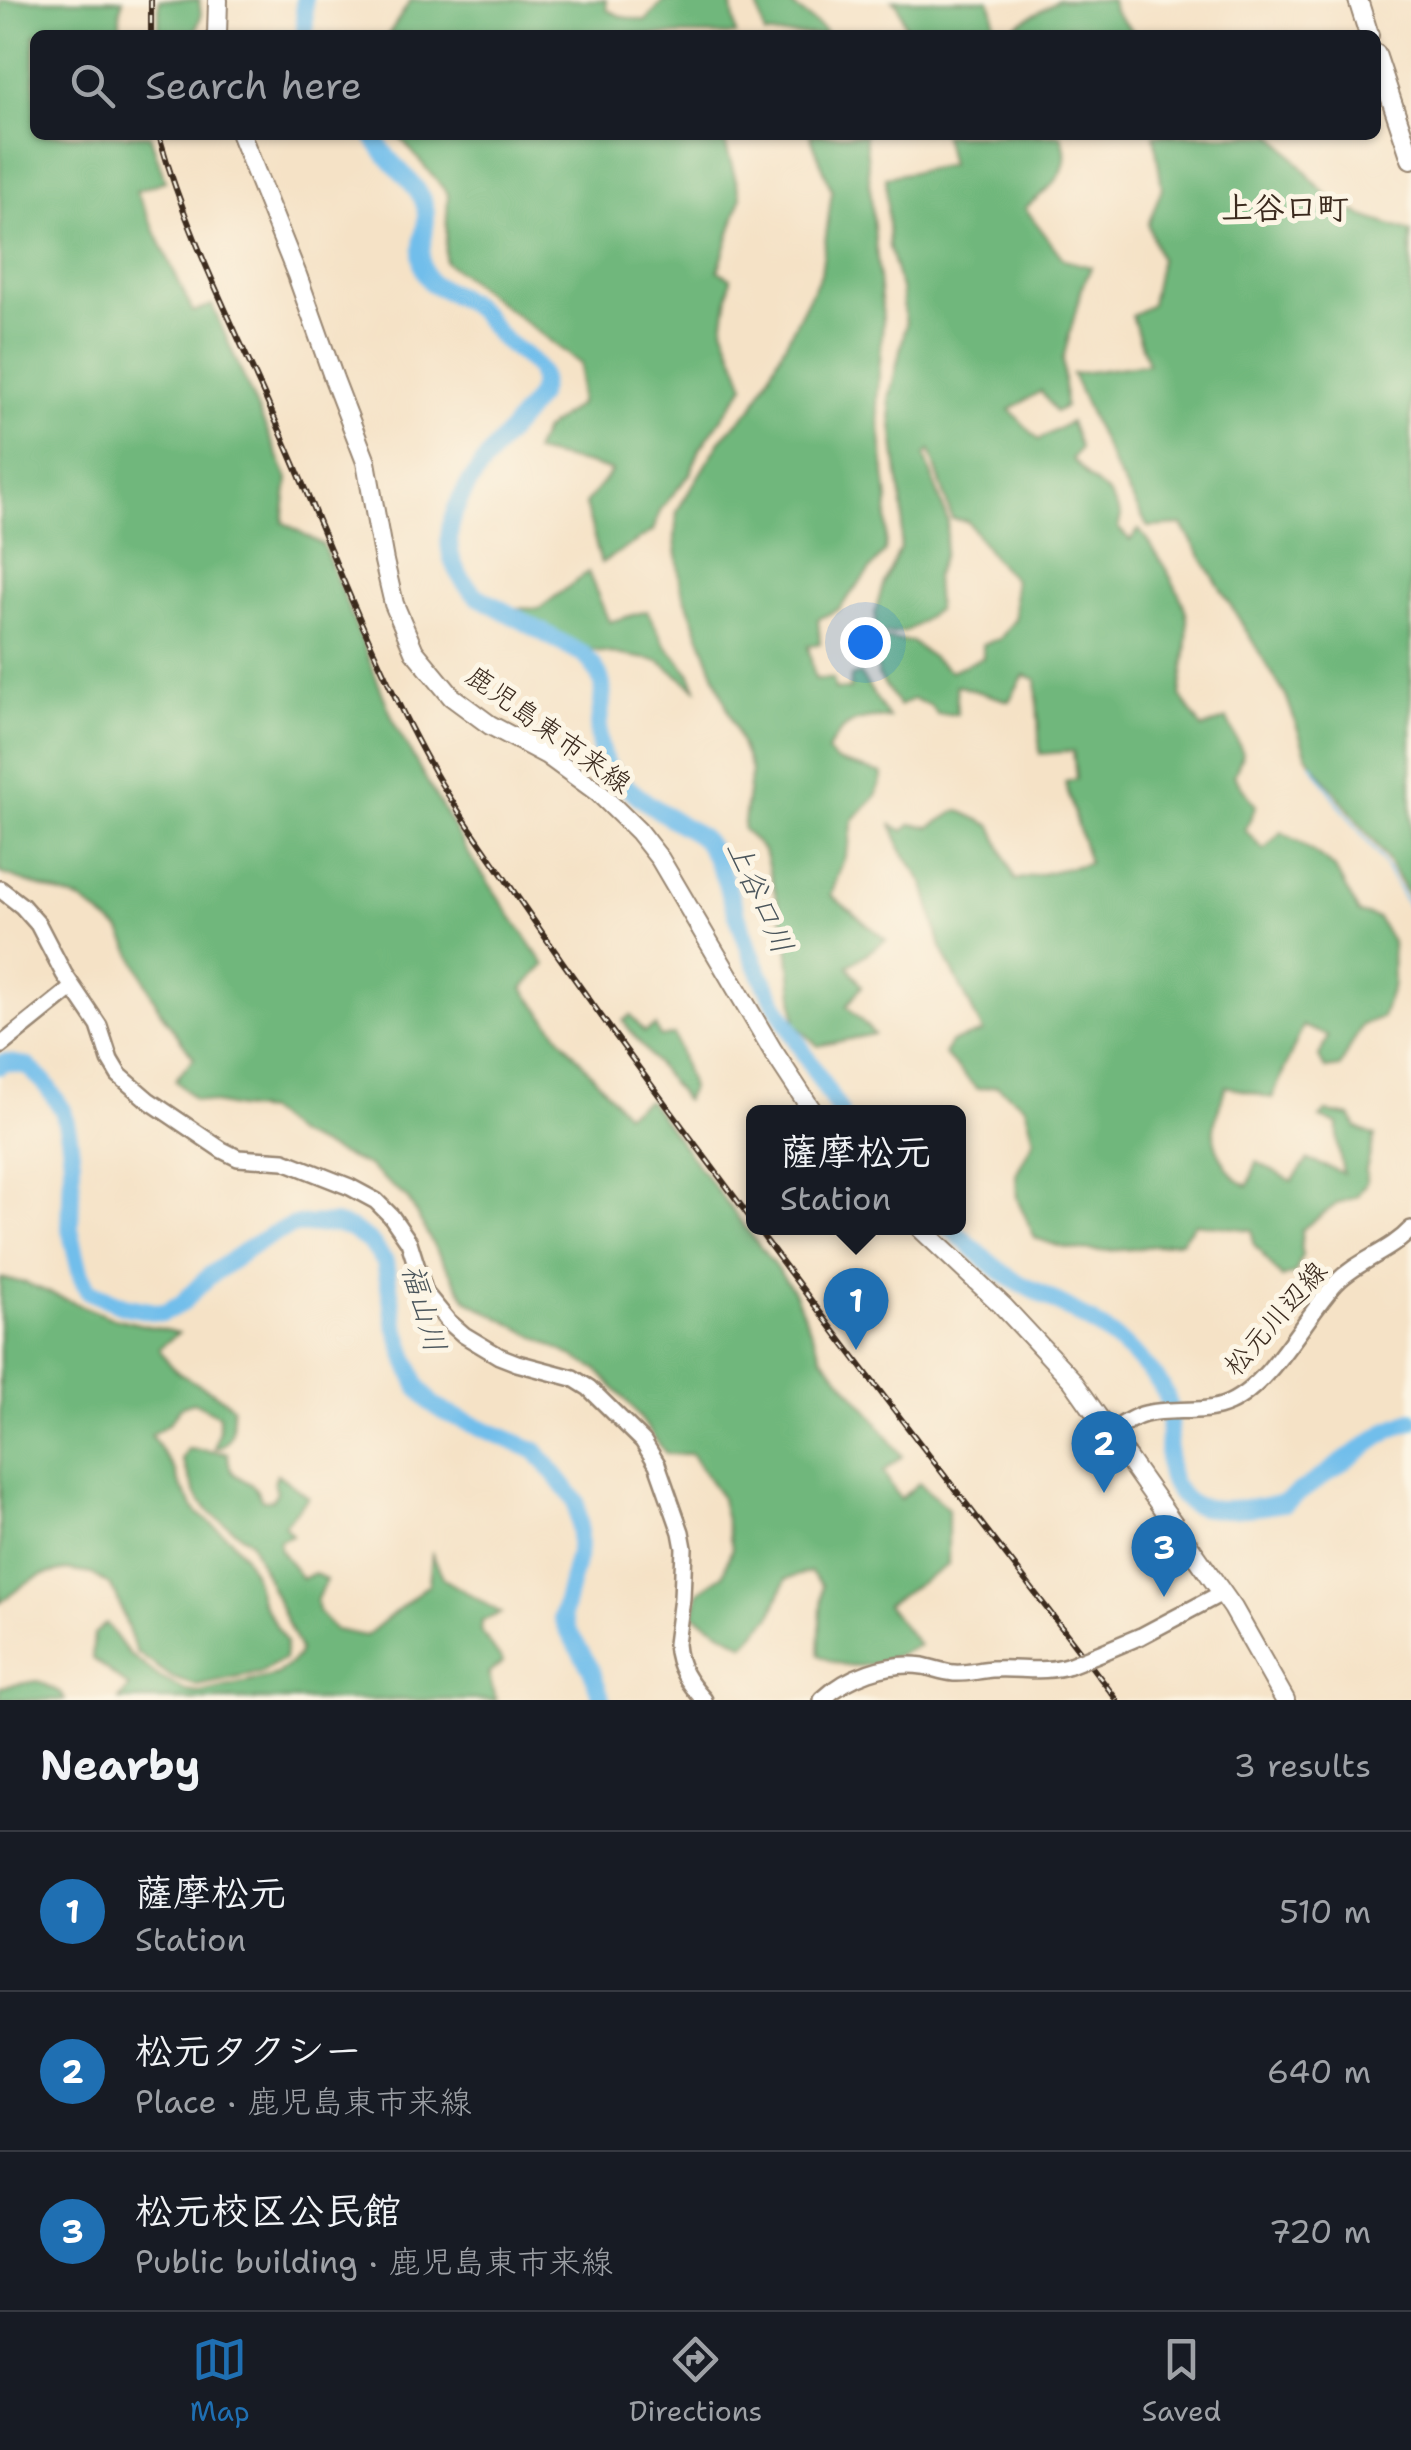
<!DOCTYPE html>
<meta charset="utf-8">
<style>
:root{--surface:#171b24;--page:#20242c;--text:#f1f3f6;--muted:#9ea1a6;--line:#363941;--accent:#1f6fb2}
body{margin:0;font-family:"Shantell Sans","Klee One",sans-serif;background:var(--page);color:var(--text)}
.you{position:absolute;left:865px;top:642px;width:35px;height:35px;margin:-25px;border:8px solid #fff;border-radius:50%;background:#1a73e8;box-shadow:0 0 0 15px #1a73e833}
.badge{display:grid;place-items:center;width:65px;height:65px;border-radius:50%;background:var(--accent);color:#fff;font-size:32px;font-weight:700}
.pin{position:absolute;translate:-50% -82px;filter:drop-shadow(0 2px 5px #0008)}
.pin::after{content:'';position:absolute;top:52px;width:35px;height:30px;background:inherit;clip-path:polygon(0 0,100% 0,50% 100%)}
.popup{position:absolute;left:746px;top:1105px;width:220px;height:130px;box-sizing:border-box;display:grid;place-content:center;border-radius:15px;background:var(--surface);filter:drop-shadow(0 2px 8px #0005);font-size:32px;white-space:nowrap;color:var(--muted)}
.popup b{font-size:38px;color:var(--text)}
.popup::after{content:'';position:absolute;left:50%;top:100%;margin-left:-20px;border:20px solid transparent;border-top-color:var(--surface)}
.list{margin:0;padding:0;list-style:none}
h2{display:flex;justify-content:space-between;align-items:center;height:130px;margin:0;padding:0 40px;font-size:42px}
h2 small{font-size:32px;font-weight:400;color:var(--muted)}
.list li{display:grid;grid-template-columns:65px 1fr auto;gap:30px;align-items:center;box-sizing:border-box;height:160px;padding:0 40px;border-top:2px solid var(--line)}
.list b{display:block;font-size:38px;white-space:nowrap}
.list p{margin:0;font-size:32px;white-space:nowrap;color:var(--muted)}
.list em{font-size:32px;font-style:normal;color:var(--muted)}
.icon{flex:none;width:55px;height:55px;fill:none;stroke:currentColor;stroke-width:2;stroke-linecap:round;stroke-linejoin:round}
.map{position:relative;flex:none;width:1411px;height:1700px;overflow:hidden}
.search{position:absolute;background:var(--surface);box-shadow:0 2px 8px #0004;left:30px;right:30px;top:30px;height:110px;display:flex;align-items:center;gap:25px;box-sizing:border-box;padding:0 35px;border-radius:15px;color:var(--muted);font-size:38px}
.sheet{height:610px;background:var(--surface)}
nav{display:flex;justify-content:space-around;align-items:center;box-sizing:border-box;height:140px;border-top:2px solid var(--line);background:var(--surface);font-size:28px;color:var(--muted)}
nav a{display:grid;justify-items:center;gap:5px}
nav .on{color:var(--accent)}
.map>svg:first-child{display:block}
.forest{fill:#70b77c;stroke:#56704d;stroke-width:2.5}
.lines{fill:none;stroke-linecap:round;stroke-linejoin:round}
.stream{stroke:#71beeb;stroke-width:2.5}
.river{stroke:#71beeb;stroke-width:18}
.secondary-casing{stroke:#988672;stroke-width:20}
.primary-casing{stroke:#988672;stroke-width:22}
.secondary{stroke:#fff;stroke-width:15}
.primary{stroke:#fff;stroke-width:18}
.rail-casing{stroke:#3b2a1e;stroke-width:6}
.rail{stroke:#fcf5e5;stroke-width:2.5;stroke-dasharray:8;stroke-linecap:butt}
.secondary-bridge-casing{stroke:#988672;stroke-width:20;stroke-linecap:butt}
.secondary-bridge{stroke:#fff;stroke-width:15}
.labels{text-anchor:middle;stroke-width:10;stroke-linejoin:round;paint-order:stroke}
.street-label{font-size:28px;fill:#3b2a1e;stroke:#fcf5e5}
.water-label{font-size:30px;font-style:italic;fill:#4b565c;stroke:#fcf5e5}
.quarter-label{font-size:32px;font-weight:bold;fill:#3b2a1e;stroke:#fcf5e5}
</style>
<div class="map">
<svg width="1411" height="1700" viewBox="0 0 1411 1700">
<rect width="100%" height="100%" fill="#fcf5e5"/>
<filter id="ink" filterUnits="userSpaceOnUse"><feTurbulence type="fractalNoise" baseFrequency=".01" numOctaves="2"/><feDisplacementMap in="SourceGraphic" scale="20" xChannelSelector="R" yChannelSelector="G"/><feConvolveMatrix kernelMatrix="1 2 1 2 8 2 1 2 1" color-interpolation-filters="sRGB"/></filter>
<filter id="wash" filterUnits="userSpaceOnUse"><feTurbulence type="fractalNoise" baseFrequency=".0048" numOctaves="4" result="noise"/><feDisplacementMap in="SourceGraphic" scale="40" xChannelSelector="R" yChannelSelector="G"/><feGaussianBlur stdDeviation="2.25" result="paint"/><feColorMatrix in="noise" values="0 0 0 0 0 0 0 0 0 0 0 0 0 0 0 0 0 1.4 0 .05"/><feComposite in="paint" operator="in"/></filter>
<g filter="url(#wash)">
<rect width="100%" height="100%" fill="#f5e2c6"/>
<!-- forest -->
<g class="forest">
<path d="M0 0H123L120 9V35H35V135H150L165 181 136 191 193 312 212 305 288 479 283 522 323 545 396 727 468 853 545 965 523 988 562 1039 625 1113 648 1100 793 1290 822 1357 867 1409 902 1456 883 1472 900 1499 919 1483 948 1509V1565L886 1605 919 1645C883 1662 856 1677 819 1655L822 1585 810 1572 786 1579 771 1616 744 1645 694 1615 698 1592 723 1575 732 1547 720 1495 691 1454H666L633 1408 596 1369 468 1301 436 1250 408 1199 368 1166 296 1135 267 1111 238 1108 194 1099 175 1080 194 1058 160 1011 121 931 82 901 0 873Z"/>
<polygon points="159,0 199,0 201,16 194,35 159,35"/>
<polygon points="411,0 606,0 607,10 623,17 646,21 664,0 731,0 736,35 388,35"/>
<path d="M756 0H788C799 15 816 20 828 35H765Z"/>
<polygon points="892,0 989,0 993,10 995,35 908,35 898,5"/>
<polygon points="1058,0 1112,0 1114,11 1136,35 1091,35 1068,26 1050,35 1018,35 1014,26"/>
<polygon points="398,135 723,135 741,198 718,271 731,278 723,327 745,385 700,449 690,474 661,509 653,531 601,563 585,504 612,471 593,465 534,452 544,430 579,404 581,364 445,262 448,194"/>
<path d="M810 135H865L883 320 877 402 888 500 885 551 839 609 818 619 820 643 808 646 815 679H833L835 690 850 689 851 677 860 674 889 718C858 716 841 723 827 752L836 761 883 774 876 796 853 820 849 845 831 895 886 940 848 966 862 986 847 1006 874 1034 818 1046 796 1025 787 935 764 851 743 829 751 770 681 587 675 539 677 511 722 438 753 407 821 274 832 191Z"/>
<path d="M943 135H1061C1076 172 1050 187 1025 208L1064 260 1091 267 1081 291 1063 359 1065 407 1055 412 1041 391 1010 410 1039 440 1070 422 1080 448 1072 459 1088 477 1110 495 1121 516 1118 528 1130 540 1139 530C1154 547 1185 597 1187 619 1189 644 1183 671 1180 696L1202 728 1227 719 1243 753 1234 776 1256 806 1245 830 1264 850 1281 832 1299 842 1334 867 1359 913 1378 918 1392 942 1393 984 1382 1017 1362 1025 1340 1067 1325 1069 1319 1057 1328 1036 1303 1026 1272 1098 1226 1086C1216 1118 1205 1134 1225 1164 1232 1175 1236 1181 1248 1186L1257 1162 1292 1181 1308 1160 1343 1173 1338 1145V1124L1320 1118 1326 1112 1350 1116 1357 1128 1375 1136 1366 1169V1183L1356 1197 1338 1203 1301 1230 1302 1256 1295 1273 1282 1278 1253 1243 1252 1230 1195 1223 1181 1241C1144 1248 1103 1255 1066 1248 1055 1246 1045 1241 1035 1238L1017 1198 1016 1174 1034 1139 1025 1106 997 1086 977 1089 944 1054 951 1042 983 1032 941 947 924 884 900 847 892 825 904 831 911 824 930 827 958 810 992 826 1015 880 1089 863 1065 782 1076 779 1073 751 1040 754 1036 679 1024 675 1009 701 956 685 957 714H937L930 705 913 699 899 706 878 675 875 638 912 642 950 671 983 658V644L1000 639 1015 619 1014 580 993 557 967 521 952 519 930 450 925 456 948 522 944 554 935 576 937 609C916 626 905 638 876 633L875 613 883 585 900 548 903 515 889 399 906 325 901 289 889 247 886 177 950 165Z"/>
<path d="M1154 135H1273C1291 151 1303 171 1320 188 1342 213 1380 221 1411 232V901L1384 855 1307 756 1287 698 1182 525 1148 527 1113 465 1072 374 1148 364 1132 316 1151 304 1160 260 1148 225 1162 188Z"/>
<polygon points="588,572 609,622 647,611 665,644 689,672 696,689 659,661 591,650 557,637 512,608 539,609"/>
<polygon points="631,1015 644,1032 655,1026 660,1037 674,1035 691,1088 685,1101 623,1021"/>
<path d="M0 1278 26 1283 109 1317 178 1333 159 1348C171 1371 183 1376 204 1387 215 1392 224 1400 233 1407 232 1424 236 1444 215 1448L219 1429V1415L193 1402 182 1406 168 1424 151 1435 175 1471 180 1485 197 1513 232 1540 245 1558 253 1572 261 1601 286 1642 284 1659 260 1673 198 1686 173 1678 136 1652 117 1597 110 1585 92 1574 66 1570 42 1575 26 1583 0 1603Z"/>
<path d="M188 1449 228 1453C229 1477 235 1473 252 1485 255 1488 260 1496 262 1500H272L277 1492 274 1482 277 1474 308 1497 284 1525 292 1535 280 1540 279 1548 302 1579 315 1573 326 1580 316 1601 318 1611 335 1630 366 1636 429 1584 432 1554 444 1579 501 1613 482 1621 481 1631 503 1662 488 1673 496 1700H119L129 1687 92 1658 94 1634 106 1623 129 1654 159 1677 186 1691 200 1693 277 1675 297 1657 300 1650 250 1541 210 1513 196 1495 182 1459Z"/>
<polygon points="38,1681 61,1693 65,1700 0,1700 0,1687"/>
</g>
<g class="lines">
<!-- stream -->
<polyline class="stream" points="1311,763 1338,803 1381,859 1411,911"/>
<!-- river -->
<g class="river">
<polyline points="304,0 305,35"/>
<path d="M372 135C378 144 384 153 391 161 402 173 415 184 422 198 436 227 407 253 431 283 447 292 466 298 479 311 489 320 495 333 505 341 524 357 551 367 538 396 498 453 402 527 477 596L584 655C622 691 588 713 602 754 612 783 655 808 680 824 688 829 699 833 705 841 726 869 738 926 754 960 778 1014 810 1062 840 1112"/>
<polyline points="0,1066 4,1062 27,1066 44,1082 63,1110 69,1136 72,1162 70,1229 81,1276 88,1291 124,1306 162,1313 181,1304 209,1276 252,1246 275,1233 295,1225 335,1224 351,1229 370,1242 385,1262 395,1322 407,1360 418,1387 432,1404 446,1413 536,1451 576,1501 579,1522 579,1550 562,1617 568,1631 591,1669 602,1700"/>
<path d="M951 1228C969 1245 988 1263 1009 1277 1019 1284 1032 1289 1043 1295 1087 1318 1127 1341 1158 1381 1187 1417 1147 1469 1187 1501 1204 1515 1263 1507 1284 1503L1389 1430 1411 1421"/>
</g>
</g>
</g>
<g filter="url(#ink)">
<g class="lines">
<defs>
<g id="secondary">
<path d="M0 889 22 906 38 924 64 974 99 1026 110 1060 119 1075 148 1100 222 1150 238 1158 284 1161 350 1187 376 1201 391 1216 409 1242 425 1293 448 1321 464 1335 499 1356 517 1363 573 1378 589 1388 643 1441 657 1464 681 1532 684 1548 682 1598 676 1644C678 1668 688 1682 704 1700"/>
<polyline points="0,1046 72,988"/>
<path d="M1111 1432C1121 1425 1133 1417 1145 1414 1172 1407 1203 1415 1229 1403 1271 1384 1305 1317 1336 1283 1358 1260 1390 1252 1411 1229"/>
<polyline points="1103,1652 1141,1636 1222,1593"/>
<path d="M822 1700C847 1676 889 1661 923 1666 933 1668 943 1672 954 1673 967 1674 979 1670 992 1669 1019 1667 1044 1674 1070 1665"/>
</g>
<g id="primary">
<polyline points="1358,0 1369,35"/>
<polyline points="217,35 218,0"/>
<polyline points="1376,54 1411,159"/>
<polyline points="241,135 297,275 334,379 366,462 384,561 394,604 414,651 452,697 490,725 547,755 599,793 638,831 660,859 773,1051 813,1112"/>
<polyline points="920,1228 1003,1306 1072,1380 1233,1608 1285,1700"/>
</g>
</defs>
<!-- secondary casing -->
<use href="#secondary" class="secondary-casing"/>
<!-- primary casing -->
<use href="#primary" class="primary-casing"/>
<!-- secondary -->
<use href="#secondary" class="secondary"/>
<!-- primary -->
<use href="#primary" class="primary"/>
<defs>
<g id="rail">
<polyline points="151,0 151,35"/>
<path d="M159 135C186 233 232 322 273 415 325 531 369 655 431 766 454 808 483 846 510 886 588 1001 671 1112 754 1223"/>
<path d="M757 1228C874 1387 997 1542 1117 1700"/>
</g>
</defs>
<!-- rail casing -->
<use href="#rail" class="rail-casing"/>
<!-- rail -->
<use href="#rail" class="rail"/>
<defs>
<polyline id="secondary-bridge" points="1070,1665 1103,1652"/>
</defs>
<!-- secondary-bridge casing -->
<use href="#secondary-bridge" class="secondary-bridge-casing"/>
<!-- secondary-bridge -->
<use href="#secondary-bridge" class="secondary-bridge"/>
</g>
</g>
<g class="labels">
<!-- street labels -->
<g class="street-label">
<text transform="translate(549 729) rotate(36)" y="10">鹿児島東市来線</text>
<text transform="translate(1275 1318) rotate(-49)" y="10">松元川辺線</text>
</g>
<!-- water labels -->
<g class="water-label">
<text transform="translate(760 897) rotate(66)" y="10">上谷口川</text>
<text transform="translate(424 1308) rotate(74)" y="10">福山川</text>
</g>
<!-- quarter labels -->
<g class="quarter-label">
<text x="1285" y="219">上谷口町</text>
</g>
</g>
</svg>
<div class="you"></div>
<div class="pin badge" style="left:856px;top:1350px">1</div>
<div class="popup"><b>薩摩松元</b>Station</div>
<div class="pin badge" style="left:1104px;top:1493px">2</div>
<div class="pin badge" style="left:1164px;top:1597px">3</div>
<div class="search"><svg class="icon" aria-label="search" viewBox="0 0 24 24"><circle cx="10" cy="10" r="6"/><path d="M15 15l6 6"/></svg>Search here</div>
</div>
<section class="sheet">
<h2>Nearby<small>3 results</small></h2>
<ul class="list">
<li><span class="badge">1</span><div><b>薩摩松元</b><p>Station</p></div><em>510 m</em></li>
<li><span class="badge">2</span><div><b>松元タクシー</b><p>Place · 鹿児島東市来線</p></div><em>640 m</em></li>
<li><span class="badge">3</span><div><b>松元校区公民館</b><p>Public building · 鹿児島東市来線</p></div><em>720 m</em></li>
</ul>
</section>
<nav>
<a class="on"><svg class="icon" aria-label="map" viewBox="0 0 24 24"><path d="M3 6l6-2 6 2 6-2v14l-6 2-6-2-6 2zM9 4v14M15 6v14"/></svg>Map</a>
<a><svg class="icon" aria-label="directions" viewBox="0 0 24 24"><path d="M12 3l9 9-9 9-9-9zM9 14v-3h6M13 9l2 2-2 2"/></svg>Directions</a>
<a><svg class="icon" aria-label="saved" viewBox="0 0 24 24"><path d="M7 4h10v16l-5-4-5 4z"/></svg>Saved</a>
</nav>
